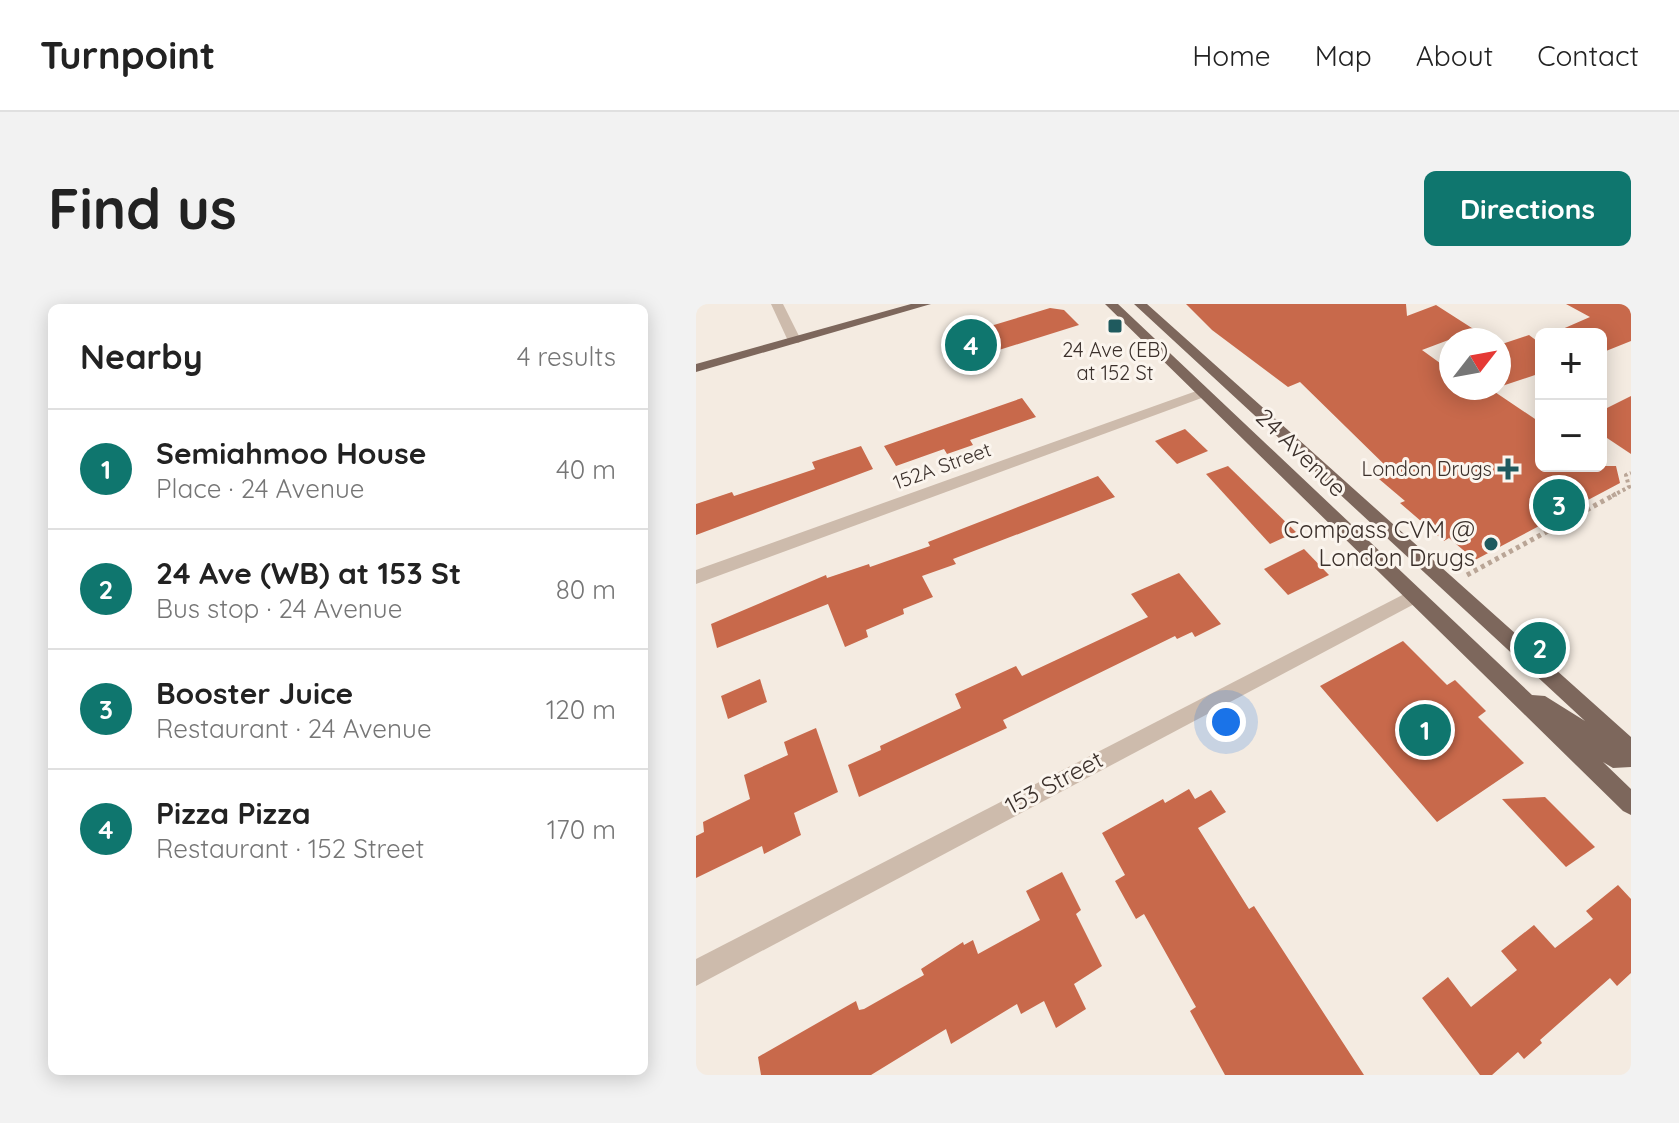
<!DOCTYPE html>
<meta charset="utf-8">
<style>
:root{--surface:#fff;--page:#f2f2f2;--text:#222;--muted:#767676;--line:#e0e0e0;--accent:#0f766e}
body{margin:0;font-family:Quicksand,sans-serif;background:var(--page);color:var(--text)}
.controls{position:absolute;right:24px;top:24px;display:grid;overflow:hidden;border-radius:12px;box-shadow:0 4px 20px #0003}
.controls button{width:72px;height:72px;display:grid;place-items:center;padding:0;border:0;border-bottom:2px solid var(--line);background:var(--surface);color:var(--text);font:40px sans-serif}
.compass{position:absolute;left:743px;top:24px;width:72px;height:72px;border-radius:50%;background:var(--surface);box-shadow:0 4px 20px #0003;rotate:59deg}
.you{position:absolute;left:530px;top:418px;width:28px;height:28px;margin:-20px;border:6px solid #fff;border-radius:50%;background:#1a73e8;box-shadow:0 0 0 12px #1a73e833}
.badge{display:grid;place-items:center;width:52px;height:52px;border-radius:50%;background:var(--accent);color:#fff;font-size:26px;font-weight:700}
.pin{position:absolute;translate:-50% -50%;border:4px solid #fff;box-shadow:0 2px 8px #0006}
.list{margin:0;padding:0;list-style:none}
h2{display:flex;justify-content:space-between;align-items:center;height:104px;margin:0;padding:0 32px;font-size:34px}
h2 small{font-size:26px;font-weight:400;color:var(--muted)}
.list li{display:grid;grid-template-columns:52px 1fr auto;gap:24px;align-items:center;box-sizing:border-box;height:120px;padding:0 32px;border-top:2px solid var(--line)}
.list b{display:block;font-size:30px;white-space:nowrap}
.list p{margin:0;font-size:26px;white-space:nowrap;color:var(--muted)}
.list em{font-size:26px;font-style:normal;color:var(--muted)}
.map{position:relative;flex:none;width:935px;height:771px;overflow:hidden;border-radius:12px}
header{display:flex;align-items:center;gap:48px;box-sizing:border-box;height:112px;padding:0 40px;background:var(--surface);border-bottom:2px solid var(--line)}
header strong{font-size:38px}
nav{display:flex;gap:44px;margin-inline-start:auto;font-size:28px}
.intro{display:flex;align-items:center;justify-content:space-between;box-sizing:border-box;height:192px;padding:0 48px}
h1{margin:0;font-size:56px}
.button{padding:20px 36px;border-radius:12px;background:var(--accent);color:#fff;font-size:28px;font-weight:700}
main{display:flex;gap:48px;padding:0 48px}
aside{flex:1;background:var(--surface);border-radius:12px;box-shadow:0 4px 20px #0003}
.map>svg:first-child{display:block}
.building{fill:#c8694b}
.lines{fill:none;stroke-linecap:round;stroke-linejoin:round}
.path-far1{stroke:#b9a596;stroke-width:4;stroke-dasharray:3 3;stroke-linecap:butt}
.path{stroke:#b9a596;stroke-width:5;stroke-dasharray:4 4;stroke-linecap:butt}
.minor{fill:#cdbbac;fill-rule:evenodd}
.major{fill:#7d675c;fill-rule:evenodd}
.poi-dot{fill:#1f5a5e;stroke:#fbf5ee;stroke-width:3}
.labels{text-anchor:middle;stroke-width:6;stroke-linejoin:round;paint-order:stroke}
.far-poi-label{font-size:20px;fill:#3b302b;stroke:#fbf5ee}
.far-street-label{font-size:20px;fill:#3b302b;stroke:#fbf5ee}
.street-label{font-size:24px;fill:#3b302b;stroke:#fbf5ee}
.poi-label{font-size:24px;fill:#3b302b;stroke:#fbf5ee;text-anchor:end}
</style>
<header>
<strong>Turnpoint</strong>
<nav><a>Home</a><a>Map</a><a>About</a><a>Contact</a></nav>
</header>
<div class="intro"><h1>Find us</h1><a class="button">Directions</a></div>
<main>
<aside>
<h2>Nearby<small>4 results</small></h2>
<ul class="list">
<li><span class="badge">1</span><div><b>Semiahmoo House</b><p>Place · 24 Avenue</p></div><em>40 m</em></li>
<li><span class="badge">2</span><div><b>24 Ave (WB) at 153 St</b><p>Bus stop · 24 Avenue</p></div><em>80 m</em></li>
<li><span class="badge">3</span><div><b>Booster Juice</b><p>Restaurant · 24 Avenue</p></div><em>120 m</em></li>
<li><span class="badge">4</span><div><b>Pizza Pizza</b><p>Restaurant · 152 Street</p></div><em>170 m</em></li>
</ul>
</aside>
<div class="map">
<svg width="935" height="771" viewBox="0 0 935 771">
<rect width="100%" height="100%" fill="#f4ebe1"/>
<!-- building -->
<g class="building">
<polygon points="490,0 710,0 711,12 740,1 779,26 726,46 755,67 755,84 793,84 845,119 845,162 920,162 924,179 779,256 753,234 748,237 704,199 709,197 683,175 697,169 604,78 592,83 516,26"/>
<polygon points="870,0 935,0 935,37 905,49 905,30 855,30 894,13"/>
<polygon points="354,4 368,6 383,21 274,55 259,52 248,36"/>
<polygon points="833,31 845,40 845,69 803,83 803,41"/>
<polygon points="935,92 935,150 905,130 905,107"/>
<polygon points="326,94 340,113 274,136 277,141 251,150 248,145 200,162 188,142"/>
<polygon points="489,125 512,147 481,160 459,137"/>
<polygon points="165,142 177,165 0,231 0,200 36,188 38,192 119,165 116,158"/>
<polygon points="532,162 600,228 574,240 510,170"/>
<polygon points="402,172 419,193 257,255 260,260 226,272 237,293 207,305 208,310 170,326 172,333 149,343 132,300 21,344 15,320 130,271 131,274 173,260 174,263 234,242 232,238"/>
<polygon points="608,245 633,271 592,291 568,265"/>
<polygon points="483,269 525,320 499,333 496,328 481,335 479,332 307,416 311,424 163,493 152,461 185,446 184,442 265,404 259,390 320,362 326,372 452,313 435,290"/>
<polygon points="707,337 751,381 759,376 790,407 782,413 828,459 741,518 624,382"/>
<polygon points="64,375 71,398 32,415 25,392"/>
<polygon points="120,424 142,488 98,509 105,531 68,550 66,542 0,574 0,532 8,528 7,518 54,495 48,471 92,451 88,438"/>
<polygon points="493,485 499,495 515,486 530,508 502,524 553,605 558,602 668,771 529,771 494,707 500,703 448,610 440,615 419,577 429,571 406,529 467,495 469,499"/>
<polygon points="849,493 899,543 870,563 806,495"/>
<polygon points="366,568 385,606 380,610 406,662 378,680 390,705 360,724 348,697 325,710 321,700 255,740 250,725 175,771 65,771 62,753 160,697 163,706 168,705 228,671 225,665 267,638 268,641 277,636 282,650 344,616 330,587"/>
<polygon points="922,581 935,595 935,669 921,682 914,674 844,736 846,739 828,755 822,748 796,771 784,771 726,694 752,673 775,703 821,666 805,647 838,621 859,644 897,615 890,607"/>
</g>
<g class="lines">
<!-- path-far1 -->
<polyline class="path-far1" points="916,192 933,183 930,171 935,169"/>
<!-- path -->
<polyline class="path" points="771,271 920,190"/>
<!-- minor -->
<g class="minor">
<polygon points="75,0 87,0 105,36 103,39 93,39"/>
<polygon points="506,85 511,86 511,92 0,280 0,266"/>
<polygon points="718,285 727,292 724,297 0,682 0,655"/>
</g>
<!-- major -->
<g class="major">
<polygon points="215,0 235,0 0,68 0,60"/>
<polygon points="409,0 422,0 836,391 849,392 889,417 438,0 451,0 935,433 935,463 917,464 907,458 935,485 935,511 927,507"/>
</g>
</g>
<!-- markers -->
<g class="poi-dot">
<rect x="411" y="14" width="16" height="16" rx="4"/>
<path d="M808 153h8v8h8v8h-8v8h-8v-8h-8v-8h8z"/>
<circle cx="795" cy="240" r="8"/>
</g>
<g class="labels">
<!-- far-poi labels -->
<g class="far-poi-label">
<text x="419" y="53">24 Ave (EB)<tspan x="419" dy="23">at 152 St</tspan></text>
<text x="796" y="172" text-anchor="end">London Drugs</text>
</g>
<!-- far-street labels -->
<g class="far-street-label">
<text transform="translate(246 162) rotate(-20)" y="7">152A Street</text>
</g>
<!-- street labels -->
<g class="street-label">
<text transform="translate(605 149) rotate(44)" y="8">24 Avenue</text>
<text transform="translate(358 479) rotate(-28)" y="8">153 Street</text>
</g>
<!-- poi labels -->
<g class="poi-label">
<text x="779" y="234">Compass CVM @<tspan x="779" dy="28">London Drugs</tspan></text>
</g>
</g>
</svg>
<div class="controls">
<button>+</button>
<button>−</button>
</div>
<svg class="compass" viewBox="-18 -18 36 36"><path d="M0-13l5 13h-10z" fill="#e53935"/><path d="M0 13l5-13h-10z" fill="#767676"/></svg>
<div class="you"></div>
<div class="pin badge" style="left:729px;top:426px">1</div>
<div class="pin badge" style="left:844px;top:344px">2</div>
<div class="pin badge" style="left:863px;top:201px">3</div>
<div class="pin badge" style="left:275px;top:41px">4</div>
</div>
</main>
